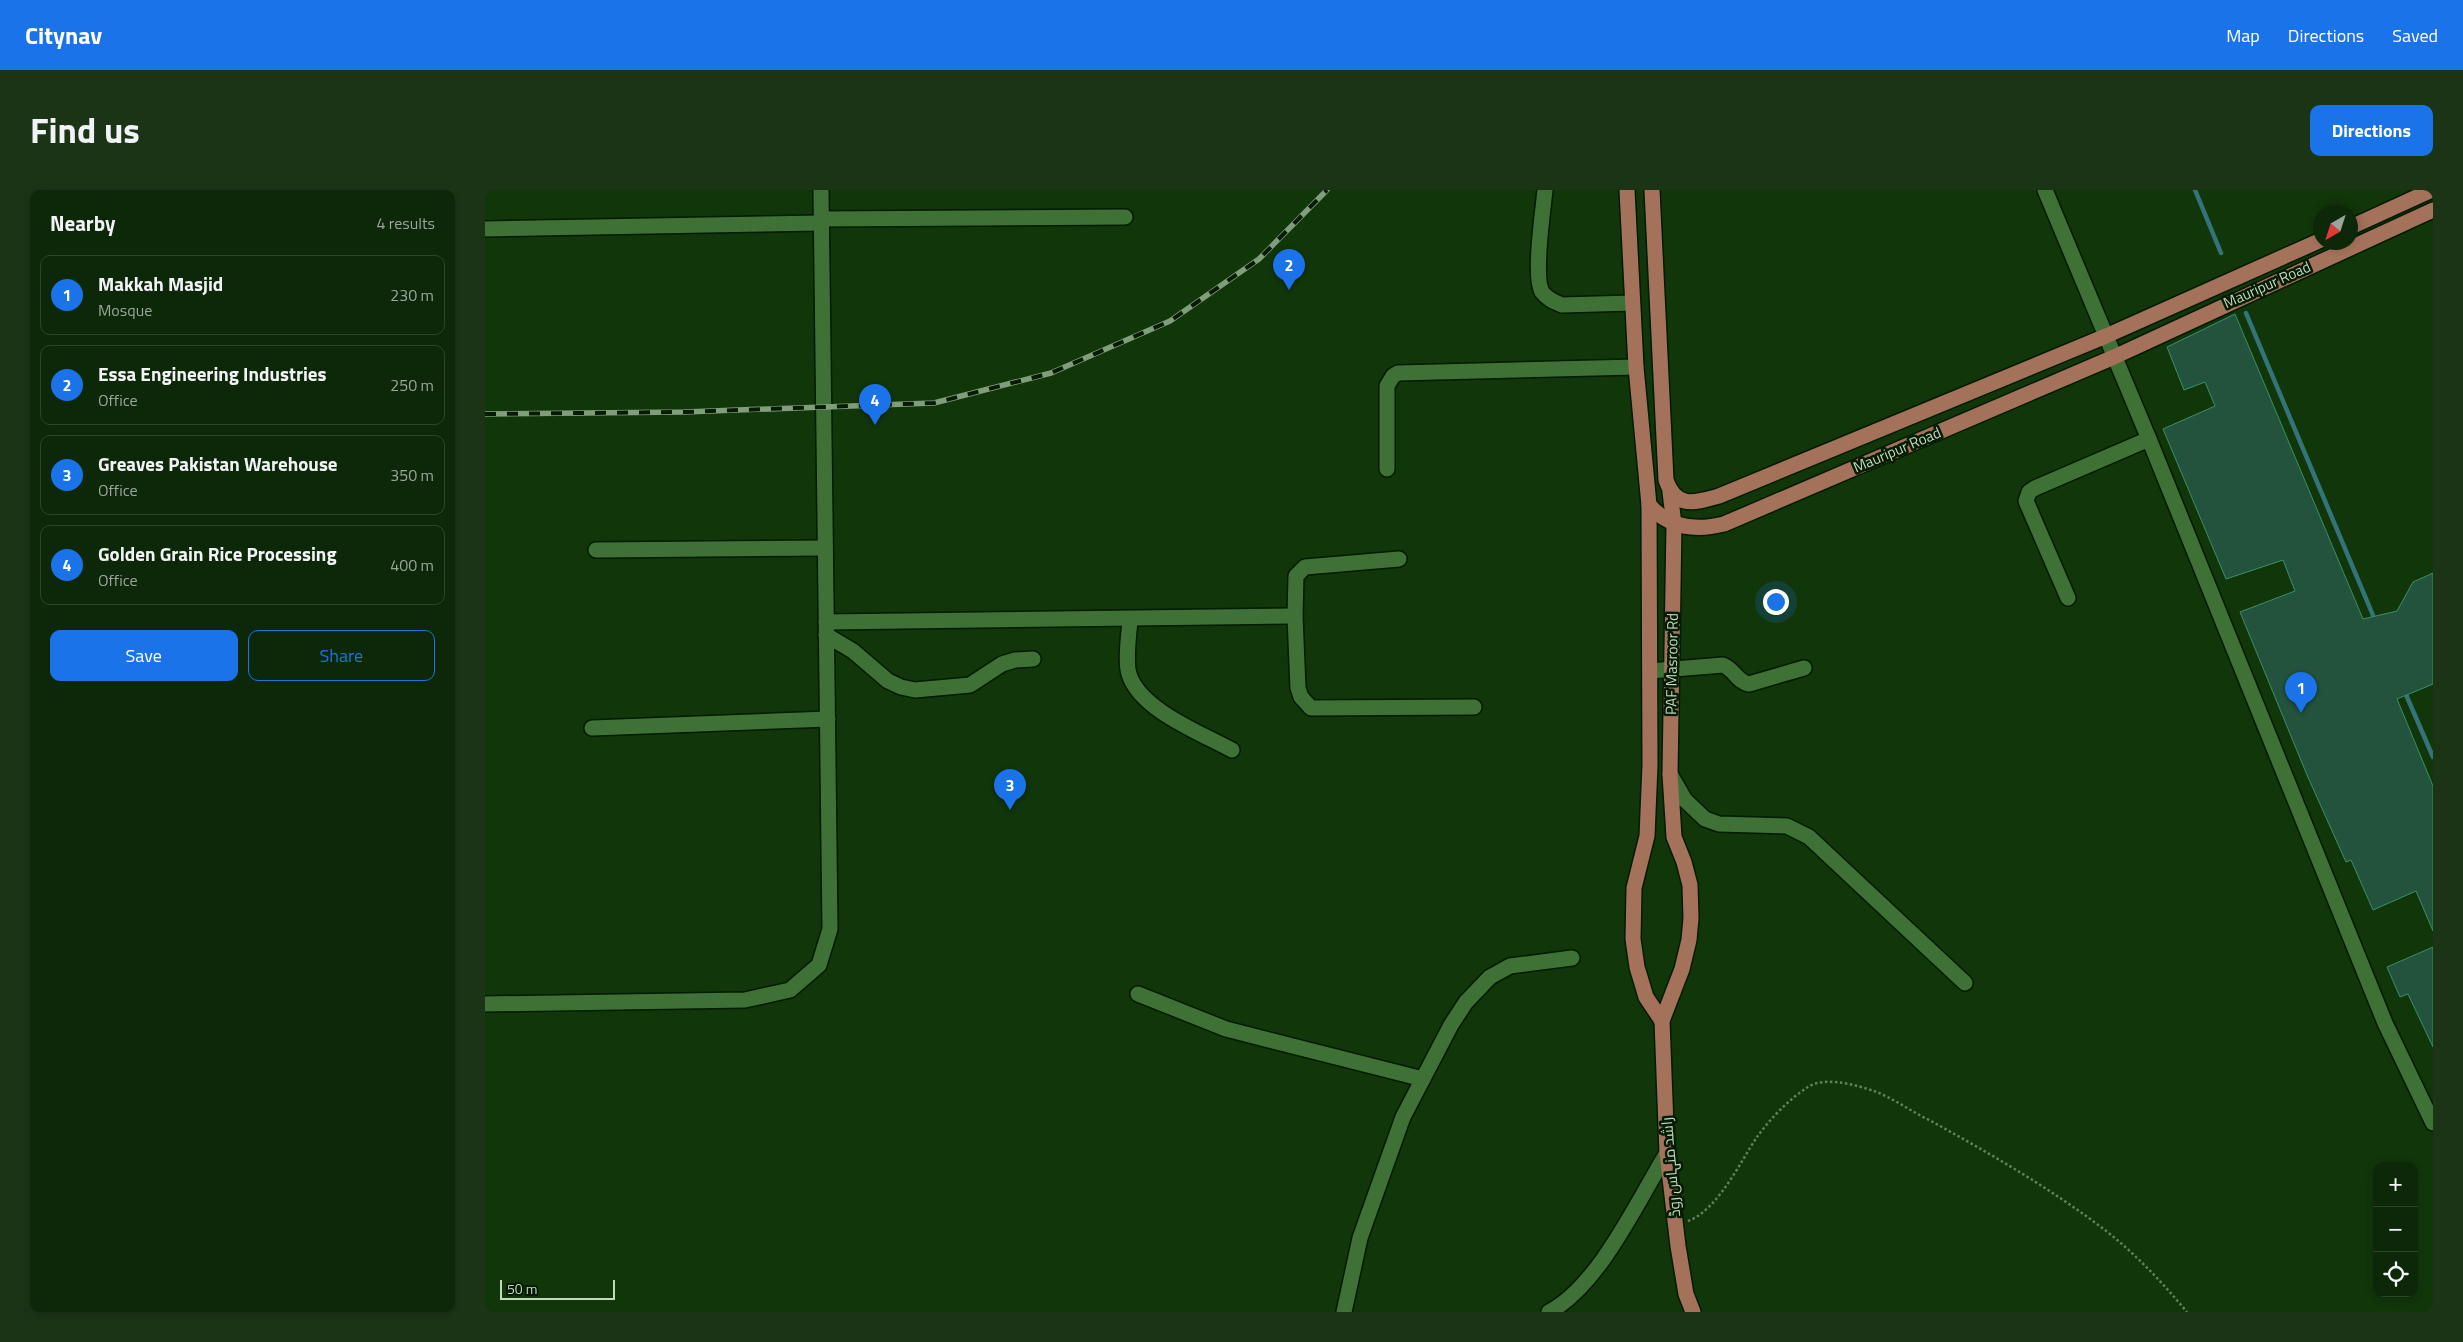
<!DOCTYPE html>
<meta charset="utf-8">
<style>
:root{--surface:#0d2808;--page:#1b3416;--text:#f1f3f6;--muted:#9aa69c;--line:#2d4429;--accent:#1a73e8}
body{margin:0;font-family:"Titillium Web",Cairo,sans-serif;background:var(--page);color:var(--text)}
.controls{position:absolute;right:15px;bottom:15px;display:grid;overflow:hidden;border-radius:10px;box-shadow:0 2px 8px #0003}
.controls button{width:45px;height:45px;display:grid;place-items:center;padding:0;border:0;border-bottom:1px solid var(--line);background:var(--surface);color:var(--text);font:25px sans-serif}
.compass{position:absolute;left:1828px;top:15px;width:45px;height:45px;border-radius:50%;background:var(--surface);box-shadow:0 2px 8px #0003;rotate:219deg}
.scale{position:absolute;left:15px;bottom:12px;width:115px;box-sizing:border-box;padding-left:5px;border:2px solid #c0dabb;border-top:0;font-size:14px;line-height:18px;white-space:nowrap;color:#c0dabb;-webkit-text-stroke:4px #061a04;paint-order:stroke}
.you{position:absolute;left:1290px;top:411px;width:18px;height:18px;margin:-12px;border:4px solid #fff;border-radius:50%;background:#1a73e8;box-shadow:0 0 0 8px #1a73e833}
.badge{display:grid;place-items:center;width:32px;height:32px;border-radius:50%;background:var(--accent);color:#fff;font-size:16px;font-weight:700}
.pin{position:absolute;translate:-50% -41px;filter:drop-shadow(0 1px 2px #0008)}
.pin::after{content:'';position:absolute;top:26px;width:18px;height:15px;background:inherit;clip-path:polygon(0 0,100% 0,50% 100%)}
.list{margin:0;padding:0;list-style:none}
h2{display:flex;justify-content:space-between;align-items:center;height:65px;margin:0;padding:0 20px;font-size:21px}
h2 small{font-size:16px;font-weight:400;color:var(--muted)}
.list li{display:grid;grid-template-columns:32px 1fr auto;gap:15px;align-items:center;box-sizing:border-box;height:80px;margin:0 10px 10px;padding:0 10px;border:1px solid var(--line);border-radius:10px}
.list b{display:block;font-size:19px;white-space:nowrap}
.list p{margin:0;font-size:16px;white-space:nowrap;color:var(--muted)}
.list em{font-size:16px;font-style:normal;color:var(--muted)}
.actions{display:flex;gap:10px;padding:15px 20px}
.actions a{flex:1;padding:11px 0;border:1px solid var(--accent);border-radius:10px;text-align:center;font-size:18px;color:var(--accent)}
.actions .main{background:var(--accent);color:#fff}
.icon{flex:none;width:28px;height:28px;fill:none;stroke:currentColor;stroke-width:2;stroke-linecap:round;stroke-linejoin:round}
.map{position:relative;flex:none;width:1948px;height:1122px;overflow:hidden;border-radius:10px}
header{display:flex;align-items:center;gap:30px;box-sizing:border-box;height:70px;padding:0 25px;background:var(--accent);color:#fff}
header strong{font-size:24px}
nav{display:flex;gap:28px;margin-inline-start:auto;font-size:18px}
.intro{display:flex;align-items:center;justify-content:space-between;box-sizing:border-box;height:120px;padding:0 30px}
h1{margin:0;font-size:35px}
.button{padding:12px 22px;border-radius:10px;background:var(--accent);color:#fff;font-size:18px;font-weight:700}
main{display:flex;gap:30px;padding:0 30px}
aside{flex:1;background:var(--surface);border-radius:10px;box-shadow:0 2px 8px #0003}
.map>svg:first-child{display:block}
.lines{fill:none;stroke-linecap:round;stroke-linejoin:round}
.stream{stroke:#347479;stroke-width:4.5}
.building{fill:#23533d;stroke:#3a9069}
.minor-casing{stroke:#031b01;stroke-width:18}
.major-casing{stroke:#031b01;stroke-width:18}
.path{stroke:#61815b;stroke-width:2.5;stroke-dasharray:2.5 2.5;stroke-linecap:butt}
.minor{stroke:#3f7137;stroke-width:15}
.major{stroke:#a4715a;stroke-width:15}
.rail-casing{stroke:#809e7b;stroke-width:5.5}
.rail{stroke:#061a04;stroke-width:4;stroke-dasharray:11;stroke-linecap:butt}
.labels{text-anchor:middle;stroke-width:5;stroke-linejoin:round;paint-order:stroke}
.street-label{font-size:15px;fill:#c0dabb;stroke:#061a04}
</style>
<header>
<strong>Citynav</strong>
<nav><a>Map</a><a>Directions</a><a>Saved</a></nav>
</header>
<div class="intro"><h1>Find us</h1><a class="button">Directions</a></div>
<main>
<aside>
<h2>Nearby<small>4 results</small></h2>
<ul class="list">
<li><span class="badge">1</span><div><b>Makkah Masjid</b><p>Mosque</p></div><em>230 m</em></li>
<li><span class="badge">2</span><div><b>Essa Engineering Industries</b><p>Office</p></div><em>250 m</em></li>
<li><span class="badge">3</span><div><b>Greaves Pakistan Warehouse</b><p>Office</p></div><em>350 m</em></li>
<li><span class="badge">4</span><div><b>Golden Grain Rice Processing</b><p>Office</p></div><em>400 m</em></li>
</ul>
<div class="actions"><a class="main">Save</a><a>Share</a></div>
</aside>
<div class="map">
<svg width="1948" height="1122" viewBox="0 0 1948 1122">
<rect width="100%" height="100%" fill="#11360a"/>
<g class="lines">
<!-- stream -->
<g class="stream">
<polyline points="1710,0 1736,63"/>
<polyline points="1761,123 1890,430"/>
<polyline points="1919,500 1948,567"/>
</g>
</g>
<!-- building -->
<g class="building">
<polygon points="1750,124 1878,429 1912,421 1928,392 1948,383 1948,494 1912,509 1948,596 1948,741 1931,701 1888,720 1866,670 1861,672 1822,585 1755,422 1810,401 1798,370 1741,389 1678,239 1730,216 1720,192 1699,200 1682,157"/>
<polygon points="1948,757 1948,857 1923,804 1915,807 1902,777"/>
</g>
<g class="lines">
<defs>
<g id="minor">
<path d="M1060 0C1058 21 1048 86 1057 102 1062 109 1070 112 1077 115L1147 113"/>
<polyline points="1560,0 1664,249 1900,833 1948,933"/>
<polyline points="336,29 640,27"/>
<polyline points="0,39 336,33"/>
<polyline points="902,279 902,196 908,186 913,183 1151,177"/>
<polyline points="111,360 340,358"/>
<polyline points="914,369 820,377 811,386 810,426 813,498 816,507 826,518 989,517"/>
<polyline points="1583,408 1541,311 1544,302 1550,298 1664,249"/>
<path d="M645 430C644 444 640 471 644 484 655 520 716 543 747 560"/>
<polyline points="341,432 810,426"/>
<polyline points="341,445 368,461 403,491 416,497 430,500 485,495 517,474 530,470 548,469"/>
<path d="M1165 481 1238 475C1249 479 1252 492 1264 494L1319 478"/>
<polyline points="107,538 343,529"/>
<polyline points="1185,584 1200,610 1220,629 1234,634 1302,636 1324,647 1480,793"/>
<polyline points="653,804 741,839 938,889"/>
<polyline points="0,814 260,810 305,800 334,775 345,739 336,0"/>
<polyline points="859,1122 875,1048 918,927 966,835 981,812 1005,787 1025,776 1087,768"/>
<path d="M1064 1122C1114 1096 1153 1010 1182 963"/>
</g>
<g id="major">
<polyline points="1142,0 1151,177 1164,315 1165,575 1162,646 1149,698 1148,749 1152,777 1161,807 1177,831"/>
<path d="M1167 0 1181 290C1191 319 1209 313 1234 306L1621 146 1836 50"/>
<polyline points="1866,37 1947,0"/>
<polyline points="1185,302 1189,334 1185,584 1189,647 1199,672 1205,695 1206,728 1204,750 1197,779 1177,831 1182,963 1193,1056 1201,1104 1208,1122"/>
<path d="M1164 315C1184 338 1211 341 1239 334L1629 167 1948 20"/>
</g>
</defs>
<!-- minor casing -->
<use href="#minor" class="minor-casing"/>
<!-- major casing -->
<use href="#major" class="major-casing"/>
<!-- path -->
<path class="path" d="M1203 1031C1233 1020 1255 972 1272 947 1285 929 1304 909 1323 897 1340 886 1371 895 1389 901 1408 908 1427 922 1446 931 1504 963 1563 997 1616 1037 1649 1062 1676 1091 1702 1122"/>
<!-- minor -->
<use href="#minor" class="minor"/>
<!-- major -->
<use href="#major" class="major"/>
<defs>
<polyline id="rail" points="0,224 199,222 449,213 566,183 685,131 774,69 842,0"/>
</defs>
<!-- rail casing -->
<use href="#rail" class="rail-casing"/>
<!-- rail -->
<use href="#rail" class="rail"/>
</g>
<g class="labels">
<!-- street labels -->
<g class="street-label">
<text transform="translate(1782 95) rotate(-24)" y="5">Mauripur Road</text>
<text transform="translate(1412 260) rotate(-23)" y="5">Mauripur Road</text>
<text transform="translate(1187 474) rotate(-89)" y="5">PAF Masroor Rd</text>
<text transform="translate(1186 977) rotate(-95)" y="5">راشد منہاس روڈ</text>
</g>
</g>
</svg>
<div class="controls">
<button>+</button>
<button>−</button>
<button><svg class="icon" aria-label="locate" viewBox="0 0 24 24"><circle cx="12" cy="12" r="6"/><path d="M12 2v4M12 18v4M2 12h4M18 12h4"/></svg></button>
</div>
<svg class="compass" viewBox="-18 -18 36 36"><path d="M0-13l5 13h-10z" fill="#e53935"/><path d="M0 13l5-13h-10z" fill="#9aa69c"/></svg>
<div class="scale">50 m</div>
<div class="you"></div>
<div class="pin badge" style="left:1816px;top:523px">1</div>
<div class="pin badge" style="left:804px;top:100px">2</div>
<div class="pin badge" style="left:525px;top:620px">3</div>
<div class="pin badge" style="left:390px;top:235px">4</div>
</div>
</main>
